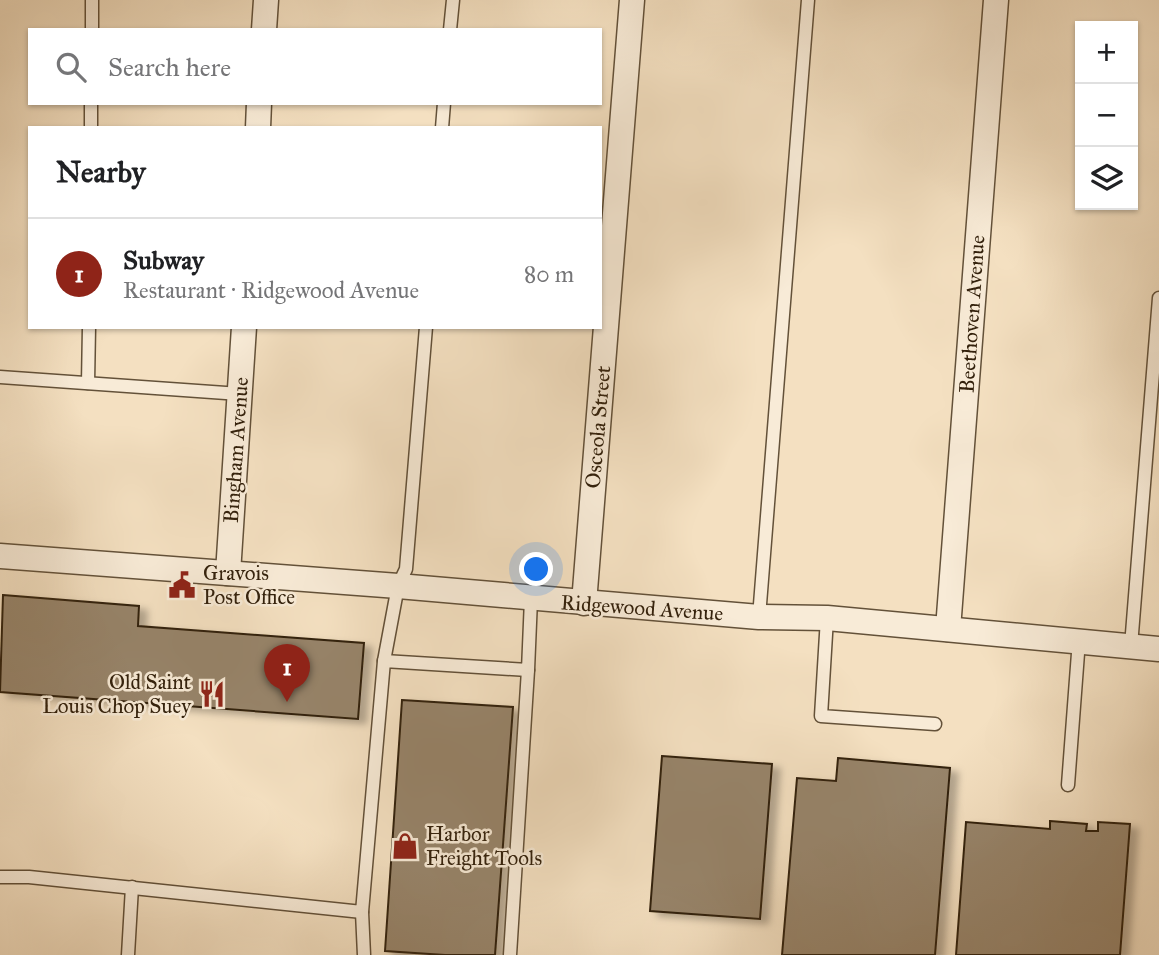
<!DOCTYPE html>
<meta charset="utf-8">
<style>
:root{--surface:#fff;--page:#f6f6f6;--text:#202124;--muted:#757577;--line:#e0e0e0;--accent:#8f2418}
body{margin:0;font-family:"IM FELL Great Primer",serif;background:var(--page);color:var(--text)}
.controls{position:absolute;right:21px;top:21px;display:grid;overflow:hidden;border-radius:0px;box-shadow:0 2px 5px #0004}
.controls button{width:63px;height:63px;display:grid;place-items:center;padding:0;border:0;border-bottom:2px solid var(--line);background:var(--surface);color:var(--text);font:35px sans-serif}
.you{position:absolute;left:537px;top:570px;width:24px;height:24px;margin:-18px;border:5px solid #fff;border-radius:50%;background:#1a73e8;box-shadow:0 0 0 10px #1a73e833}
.badge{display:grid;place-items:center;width:46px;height:46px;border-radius:50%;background:var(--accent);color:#fff;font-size:23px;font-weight:700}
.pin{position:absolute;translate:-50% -58px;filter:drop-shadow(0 2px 4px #0008)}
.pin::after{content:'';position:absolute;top:37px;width:24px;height:21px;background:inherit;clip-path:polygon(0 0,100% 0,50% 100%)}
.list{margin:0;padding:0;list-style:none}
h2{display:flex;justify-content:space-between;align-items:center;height:91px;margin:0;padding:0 28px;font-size:30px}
h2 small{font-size:23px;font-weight:400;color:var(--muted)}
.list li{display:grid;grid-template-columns:46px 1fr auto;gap:21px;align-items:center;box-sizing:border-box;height:112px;padding:0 28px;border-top:2px solid var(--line)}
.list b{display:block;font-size:26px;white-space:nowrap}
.list p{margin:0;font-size:23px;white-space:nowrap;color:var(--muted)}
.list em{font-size:23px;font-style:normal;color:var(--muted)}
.icon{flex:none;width:38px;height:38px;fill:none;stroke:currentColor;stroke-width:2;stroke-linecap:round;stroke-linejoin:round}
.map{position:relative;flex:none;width:1159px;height:955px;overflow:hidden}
.search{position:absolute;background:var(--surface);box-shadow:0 2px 5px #0004;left:28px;top:28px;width:574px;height:77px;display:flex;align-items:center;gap:18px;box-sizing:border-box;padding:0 24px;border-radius:0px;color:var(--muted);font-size:26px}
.panel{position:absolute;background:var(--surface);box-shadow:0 2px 5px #0004;left:28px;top:126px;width:574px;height:203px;border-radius:0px}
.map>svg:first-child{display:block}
.building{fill:#97846a;stroke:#33210c;stroke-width:2;filter:url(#shadow)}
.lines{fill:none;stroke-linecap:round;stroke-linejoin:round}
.service-casing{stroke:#635139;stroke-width:15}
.minor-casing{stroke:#635139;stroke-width:27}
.service{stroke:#f8ebd7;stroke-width:12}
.minor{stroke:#f8ebd7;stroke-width:24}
.labels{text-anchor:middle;stroke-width:5;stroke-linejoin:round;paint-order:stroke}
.street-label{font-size:21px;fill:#33210c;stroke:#f8ebd7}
.poi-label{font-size:21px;fill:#33210c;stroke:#f8ebd7;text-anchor:start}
</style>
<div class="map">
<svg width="1159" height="955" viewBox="0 0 1159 955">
<defs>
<filter id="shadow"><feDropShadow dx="8" dy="4.5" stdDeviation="3.5" flood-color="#0004"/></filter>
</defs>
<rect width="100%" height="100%" fill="#f4e0c1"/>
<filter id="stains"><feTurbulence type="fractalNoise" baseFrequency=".00286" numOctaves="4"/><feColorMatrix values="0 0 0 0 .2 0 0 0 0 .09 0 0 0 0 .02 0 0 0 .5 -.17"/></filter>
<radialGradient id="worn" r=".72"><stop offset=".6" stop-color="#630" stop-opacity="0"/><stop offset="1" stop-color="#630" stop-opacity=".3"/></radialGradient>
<!-- building -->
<g class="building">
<polygon points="3,595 139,606 138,626 364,643 358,719 0,692"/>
<polygon points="402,700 513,707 495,955 445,955 385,951"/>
<polygon points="662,756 772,764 760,919 650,911"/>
<polygon points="838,758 950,768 935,955 782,955 797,778 836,781"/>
<polygon points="1050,821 1087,824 1086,831 1098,831 1098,822 1130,824 1120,955 956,955 966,822 1050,829"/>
</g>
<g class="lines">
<defs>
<g id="service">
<polyline points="92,30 92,0"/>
<polyline points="450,30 453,0"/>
<polyline points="91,128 91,103"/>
<polyline points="442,128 444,103"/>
<polyline points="0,377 240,394"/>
<polyline points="88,383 89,327"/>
<polyline points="759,617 808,0"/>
<polyline points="827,618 821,716 935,724"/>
<polyline points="1131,646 1159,298"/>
<polyline points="384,661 398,586 406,569 426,327"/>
<polyline points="1068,785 1079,640"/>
<polyline points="0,877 29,877 362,912 384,661 528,670 531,599"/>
<polyline points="362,912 364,955"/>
<polyline points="128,955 132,887"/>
<polyline points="510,955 528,670"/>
</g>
<g id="minor">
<polyline points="264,30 266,0"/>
<polyline points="258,128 259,103"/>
<polyline points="0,556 398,586 759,617 827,618 1159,649"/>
<polyline points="228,573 244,327"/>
<polyline points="584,603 632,0"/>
<polyline points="948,629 996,0"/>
</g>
</defs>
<!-- service casing -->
<use href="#service" class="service-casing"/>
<!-- minor casing -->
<use href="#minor" class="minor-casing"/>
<!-- service -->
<use href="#service" class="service"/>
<!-- minor -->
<use href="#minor" class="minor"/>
</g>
<!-- icons -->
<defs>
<symbol id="civic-bare" viewBox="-9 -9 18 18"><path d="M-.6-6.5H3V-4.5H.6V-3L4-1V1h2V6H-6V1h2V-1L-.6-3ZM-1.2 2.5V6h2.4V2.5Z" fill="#8f2418" stroke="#f8ebd7" stroke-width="2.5" paint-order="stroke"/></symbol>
<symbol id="restaurant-bare" viewBox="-9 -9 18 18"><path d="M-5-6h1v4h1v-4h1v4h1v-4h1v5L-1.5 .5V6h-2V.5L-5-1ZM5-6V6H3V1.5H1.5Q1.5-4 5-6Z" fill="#8f2418" stroke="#f8ebd7" stroke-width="2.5" paint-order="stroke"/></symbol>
<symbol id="shop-bare" viewBox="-9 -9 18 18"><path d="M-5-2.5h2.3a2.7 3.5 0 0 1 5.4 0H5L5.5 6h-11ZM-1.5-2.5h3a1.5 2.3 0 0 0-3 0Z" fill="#8f2418" stroke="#f8ebd7" stroke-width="2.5" paint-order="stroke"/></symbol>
</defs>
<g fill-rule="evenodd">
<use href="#civic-bare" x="163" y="566" width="38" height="38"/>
<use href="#restaurant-bare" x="193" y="675" width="38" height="38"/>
<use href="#shop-bare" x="386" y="827" width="38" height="38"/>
</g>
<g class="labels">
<!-- street labels -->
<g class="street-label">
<text transform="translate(972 314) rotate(-86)" y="7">Beethoven Avenue</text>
<text transform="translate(598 427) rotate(-85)" y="7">Osceola Street</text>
<text transform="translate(236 450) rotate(-86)" y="7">Bingham Avenue</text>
<text transform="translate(642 608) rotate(4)" y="7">Ridgewood Avenue</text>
</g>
<!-- poi labels -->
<g class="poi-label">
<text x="203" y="580">Gravois<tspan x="203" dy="24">Post Office</tspan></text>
<text x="191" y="689" text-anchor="end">Old Saint<tspan x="191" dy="24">Louis Chop Suey</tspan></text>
<text x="426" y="841">Harbor<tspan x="426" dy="24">Freight Tools</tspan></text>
</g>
</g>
<rect width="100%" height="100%" filter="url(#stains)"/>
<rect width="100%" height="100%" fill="url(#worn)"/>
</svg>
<div class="controls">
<button>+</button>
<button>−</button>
<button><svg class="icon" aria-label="layers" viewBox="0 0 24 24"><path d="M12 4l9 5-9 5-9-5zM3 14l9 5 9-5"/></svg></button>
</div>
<div class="you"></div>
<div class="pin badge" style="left:287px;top:702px">1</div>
<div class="search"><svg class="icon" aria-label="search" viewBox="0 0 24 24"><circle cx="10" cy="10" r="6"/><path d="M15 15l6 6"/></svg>Search here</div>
<section class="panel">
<h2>Nearby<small></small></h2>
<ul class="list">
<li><span class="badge">1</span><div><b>Subway</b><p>Restaurant · Ridgewood Avenue</p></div><em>80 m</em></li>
</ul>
</section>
</div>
